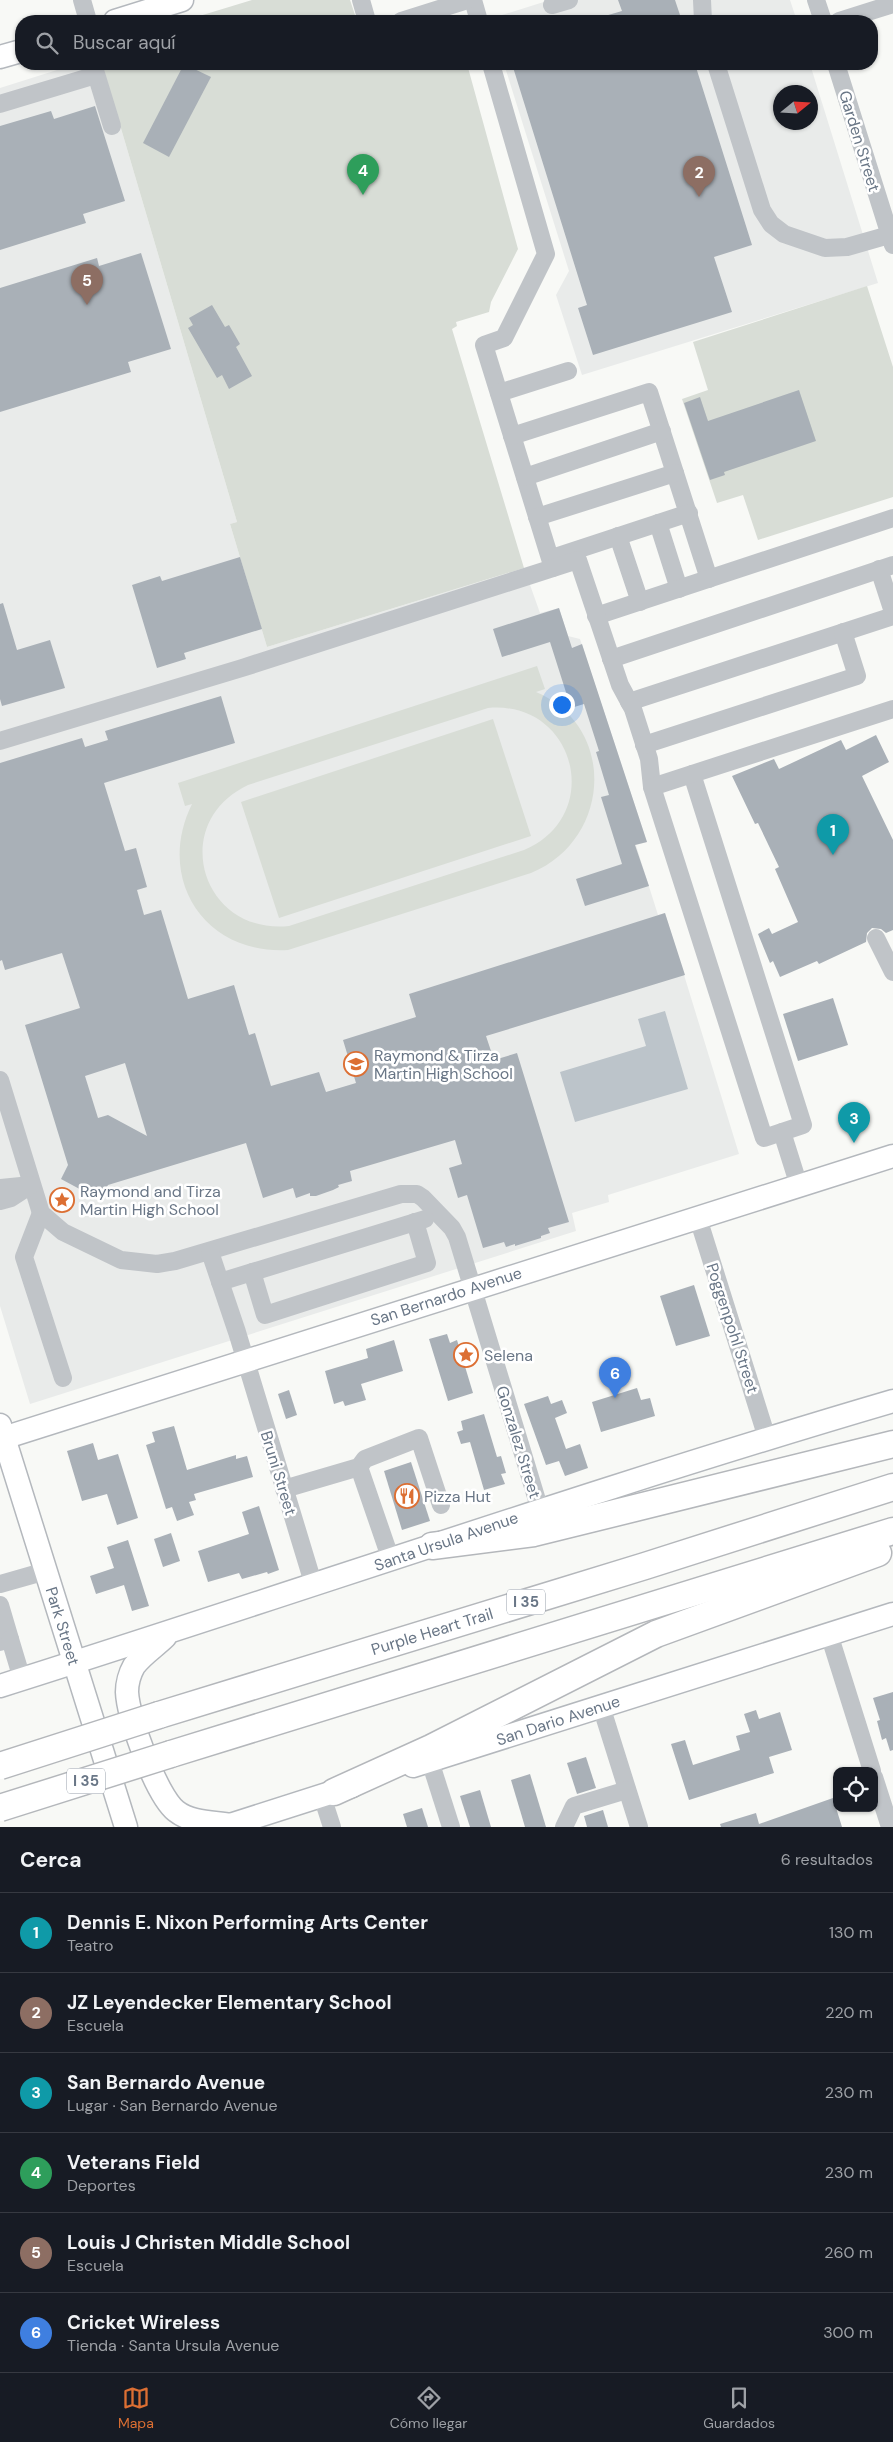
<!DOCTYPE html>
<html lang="es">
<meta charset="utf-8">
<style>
:root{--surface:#171b24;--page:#20242c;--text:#f1f3f6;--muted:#9ea1a6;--line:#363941;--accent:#dc6f33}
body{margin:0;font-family:"DM Sans",sans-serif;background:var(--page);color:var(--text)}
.controls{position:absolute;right:15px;bottom:15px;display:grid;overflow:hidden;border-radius:10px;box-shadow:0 1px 4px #0004}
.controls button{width:45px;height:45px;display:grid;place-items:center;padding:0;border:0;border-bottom:1px solid var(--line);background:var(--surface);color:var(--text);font:25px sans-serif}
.compass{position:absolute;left:773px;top:85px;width:45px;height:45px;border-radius:50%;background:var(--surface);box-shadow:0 1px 4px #0004;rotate:72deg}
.you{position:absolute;left:561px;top:704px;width:18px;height:18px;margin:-12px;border:4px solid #fff;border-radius:50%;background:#1a73e8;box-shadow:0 0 0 8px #1a73e833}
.badge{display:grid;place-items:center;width:32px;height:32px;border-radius:50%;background:var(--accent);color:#fff;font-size:16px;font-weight:700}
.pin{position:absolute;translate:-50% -41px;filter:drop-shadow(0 1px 2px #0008)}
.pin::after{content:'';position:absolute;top:26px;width:18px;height:15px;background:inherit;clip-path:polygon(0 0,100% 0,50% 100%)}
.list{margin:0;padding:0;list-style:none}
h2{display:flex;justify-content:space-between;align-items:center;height:65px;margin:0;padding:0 20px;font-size:21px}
h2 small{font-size:16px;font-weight:400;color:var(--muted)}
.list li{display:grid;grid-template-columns:32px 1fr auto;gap:15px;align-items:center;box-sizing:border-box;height:80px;padding:0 20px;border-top:1px solid var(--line)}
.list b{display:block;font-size:19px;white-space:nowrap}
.list p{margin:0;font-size:16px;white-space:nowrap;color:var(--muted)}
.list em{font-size:16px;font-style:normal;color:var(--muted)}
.icon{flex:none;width:28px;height:28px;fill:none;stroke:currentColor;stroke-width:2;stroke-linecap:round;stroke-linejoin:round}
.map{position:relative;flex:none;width:893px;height:1827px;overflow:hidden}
.search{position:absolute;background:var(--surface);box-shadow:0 1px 4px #0004;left:15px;right:15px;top:15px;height:55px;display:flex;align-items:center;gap:12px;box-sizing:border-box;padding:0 18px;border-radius:20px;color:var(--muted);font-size:19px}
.sheet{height:545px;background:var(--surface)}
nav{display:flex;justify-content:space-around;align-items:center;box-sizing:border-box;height:70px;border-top:1px solid var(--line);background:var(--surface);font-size:14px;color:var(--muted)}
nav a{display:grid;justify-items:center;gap:2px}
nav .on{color:var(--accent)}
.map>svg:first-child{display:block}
.built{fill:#e9ebea;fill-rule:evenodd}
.green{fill:#d8ddd6;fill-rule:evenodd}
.water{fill:#bcc4ca}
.building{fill:#a9b0b7;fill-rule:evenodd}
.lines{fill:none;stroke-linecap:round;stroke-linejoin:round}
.major-casing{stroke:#b4b8bd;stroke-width:25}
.highway-casing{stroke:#b4b7bb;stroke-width:29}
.minor{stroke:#c0c4c8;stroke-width:18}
.major{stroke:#fff;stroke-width:22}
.highway{stroke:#fff;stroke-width:26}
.highway-bridge-casing{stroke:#b4b7bb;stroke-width:29;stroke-linecap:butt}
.highway-bridge{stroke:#fff;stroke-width:26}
.labels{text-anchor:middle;stroke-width:5;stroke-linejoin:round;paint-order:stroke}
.shield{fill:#fff;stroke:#969faa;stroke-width:1}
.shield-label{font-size:15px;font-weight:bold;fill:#697686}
.street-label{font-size:16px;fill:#697686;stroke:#fff}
.poi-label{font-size:16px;fill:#697686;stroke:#fff;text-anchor:start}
</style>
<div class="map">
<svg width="893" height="1827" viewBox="0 0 893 1827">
<rect width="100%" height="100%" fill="#f8f9f6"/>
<!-- built -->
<g class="built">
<polygon points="550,0 790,0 797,21 495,21 499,16"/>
<polygon points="76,64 102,64 237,522 230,524 267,647 524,568 540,613 559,608 568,636 580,639 647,842 636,845 640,858 658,915 665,913 739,1154 608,1195 609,1202 572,1213 576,1231 30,1404 0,1306 0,88"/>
<path d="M504 64H810L878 283 582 375 556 295 569 271ZM780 92H810V122H780Z"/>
</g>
<!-- green -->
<g class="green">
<polygon points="252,0 350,0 357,21 183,21"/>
<polygon points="102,64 467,64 518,249 491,302 489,312 456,322 457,326 452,329 524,568 267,647 230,524 237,522"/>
<polygon points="867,286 893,367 893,497 758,540 743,495 717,503 682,399 708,390 693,342"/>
<path d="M537 666 545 689 536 692C618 727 611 840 531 873L288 950C205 955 155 879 192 804L185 806 178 783ZM488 708C576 700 605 816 524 850L289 926C201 935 168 823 248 785Z"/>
<polygon points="493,719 531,836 279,918 241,802"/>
</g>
<!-- water -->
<polygon class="water" points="665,1011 688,1089 575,1122 560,1072 646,1046 638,1019"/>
<!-- building -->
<g class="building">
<polygon points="618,0 675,0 682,21 598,21 598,18 622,11"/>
<polygon points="184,64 211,77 169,157 143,143"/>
<polygon points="512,64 695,64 752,245 714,257 732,312 593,355 578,308 587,305"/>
<polygon points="95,106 125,201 83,214 86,223 0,250 0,126 51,111 54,119"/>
<polygon points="141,253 171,349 128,362 131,372 0,412 0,288 97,258 99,266"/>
<polygon points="212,305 225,327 229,325 240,344 236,347 252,376 229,389 222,375 217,378 188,328 193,325 189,318"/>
<polygon points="799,390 816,441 724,472 725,475 710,480 684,403 700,397 708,421"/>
<polygon points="240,557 262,629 184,653 186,659 157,668 132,585 160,576 162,581"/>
<polygon points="3,603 17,650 50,640 65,688 2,706 0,699 0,604"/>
<polygon points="559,608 572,648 582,644 647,842 635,845 649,886 585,906 576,879 622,864 601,797 609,795 596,752 599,751 584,704 571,708 550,642 502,657 493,629"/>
<path d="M221 696 235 743 104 783 125 851 136 848 147 887 137 890 144 915 161 910 188 999 234 985 249 1035 255 1033 271 1086 319 1072 326 1092 356 1083 343 1040 416 1017 409 994 665 913 685 975 486 1036 494 1060 517 1053 569 1222 548 1228 550 1233 541 1236V1238L515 1246V1244L506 1247 504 1242 483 1248 467 1195 458 1198 449 1168 462 1164 455 1140 350 1171 352 1181 338 1185 339 1187 333 1190 316 1196H310V1193L296 1198 293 1188 263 1198 246 1143 108 1185 100 1200 61 1179 68 1165 25 1025 80 1008 62 953 5 970 2 960 0 961V763L82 738 85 747 108 740 105 731ZM125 1063 147 1136 108 1115 98 1118 85 1076Z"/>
<polygon points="876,735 889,762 862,776 893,840 893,930 886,933 881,929 872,928 867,933 866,942 819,964 817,961 780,977 773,961 770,963 758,934 769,928 772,934 798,922 775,869 779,867 758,823 755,824 732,776 774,759 779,769 841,740 846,750"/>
<polygon points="833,998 848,1045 798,1061 783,1014"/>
<polygon points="694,1285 710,1336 676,1346 660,1296"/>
<polygon points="447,1334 450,1343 457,1340 473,1393 448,1401 429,1339"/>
<polygon points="394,1340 403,1371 361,1384 366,1400 345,1406 343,1401 334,1404 325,1371 368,1358 366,1349"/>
<polygon points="637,1388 641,1400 650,1398 655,1416 601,1432 592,1402"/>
<polygon points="289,1390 297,1415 286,1419 278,1394"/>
<polygon points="548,1396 551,1404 562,1400 567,1413 555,1418 566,1449 580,1444 588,1468 565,1476 559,1461 546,1465 524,1404"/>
<polygon points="484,1414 497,1457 501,1456 506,1473 501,1474 505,1484 484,1490 470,1442 461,1444 457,1432 463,1430 461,1421"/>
<polygon points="174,1426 187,1470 236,1455 236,1459 247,1456 253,1477 194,1494 196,1500 189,1502 194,1515 177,1521 172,1507 166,1509 146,1445 155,1442 152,1432"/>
<polygon points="93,1443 98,1460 118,1454 138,1518 117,1525 107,1494 82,1501 67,1451"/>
<polygon points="411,1462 430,1521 402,1530 384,1471"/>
<polygon points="259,1506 279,1570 268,1574 267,1572 242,1579 239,1573 208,1582 198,1551 249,1534 242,1512"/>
<polygon points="171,1533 180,1561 163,1567 154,1539"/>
<polygon points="128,1540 149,1606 132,1611 124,1585 96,1594 90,1576 114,1568 107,1547"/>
<polygon points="893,1692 893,1750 890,1751 886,1738 882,1740 877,1721 880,1720 873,1698"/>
<polygon points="756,1710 759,1719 780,1712 792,1750 769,1757 774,1773 689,1800 671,1744 685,1740 693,1765 740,1750 736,1736 750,1732 744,1714"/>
<polygon points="586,1757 596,1788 577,1794 567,1763"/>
<polygon points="530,1774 546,1827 525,1827 511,1780"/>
<polygon points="480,1790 491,1827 470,1827 460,1796"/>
<polygon points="833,1798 842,1827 721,1827 720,1824 756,1813 759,1824"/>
<polygon points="422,1808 428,1827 407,1827 403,1814"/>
<polygon points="603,1810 608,1827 587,1827 584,1816"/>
</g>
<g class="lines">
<defs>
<g id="major">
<polyline points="115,21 182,0"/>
<polyline points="0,57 21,51"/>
<polyline points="0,1425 126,1827"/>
<polyline points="0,1439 893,1156"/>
<path d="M165 1637C156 1646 142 1655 134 1666 130 1673 127 1684 127 1692 128 1717 156 1795 176 1811 191 1823 213 1822 231 1825"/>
<path d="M0 1686C298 1592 593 1489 893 1401"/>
<polyline points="413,1766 893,1614"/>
<polyline points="224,1827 352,1786"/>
</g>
<g id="highway">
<polyline points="432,1546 534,1533 893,1444"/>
<polyline points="159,1715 645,1566 893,1487"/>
<polyline points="171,1754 893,1531"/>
<polyline points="334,1792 431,1748 656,1634 878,1553"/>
</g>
</defs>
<!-- major casing -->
<use href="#major" class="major-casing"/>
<!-- highway casing -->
<use href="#highway" class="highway-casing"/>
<!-- minor -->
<g class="minor">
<polyline points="82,0 88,21"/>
<polyline points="361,0 367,21"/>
<polyline points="473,0 479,21"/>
<polyline points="702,0 703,21"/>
<polyline points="816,0 823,21"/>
<polyline points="552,5 569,0"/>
<polyline points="401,21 468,0"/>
<polyline points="839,21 893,4"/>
<polyline points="93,64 112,126"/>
<polyline points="491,64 546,254 504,338 484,345 553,568"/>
<polyline points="716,64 762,210 771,224 784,234 825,248 847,247 893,234"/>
<polyline points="836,64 893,245"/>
<polyline points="0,104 96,75"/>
<polyline points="499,393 568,371"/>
<polyline points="512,436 649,392 709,579"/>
<polyline points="525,477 662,431"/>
<polyline points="537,517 675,473"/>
<polyline points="658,523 679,589"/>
<polyline points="618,536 640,602"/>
<polyline points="558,556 689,513"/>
<polyline points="879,569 893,612"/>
<polyline points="596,616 893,518"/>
<polyline points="611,659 893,565"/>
<polyline points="629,702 893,616"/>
<polyline points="0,741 242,668 578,560 620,685 633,709 649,759 652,787"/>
<polyline points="644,745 857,676 843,632"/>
<polyline points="692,774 803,1125 782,1132"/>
<polyline points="876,938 893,972"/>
<polyline points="0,1080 41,1213 63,1232 121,1260 157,1264 175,1261 401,1194 417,1194 423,1198 452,1228 457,1237 540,1510"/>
<polyline points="799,1186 782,1132 764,1138 652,787 893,709"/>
<polyline points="0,1188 31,1185 11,1198 0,1201"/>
<polyline points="41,1213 24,1257 63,1378"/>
<polyline points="698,1218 767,1438"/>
<polyline points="210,1252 237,1332 314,1586"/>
<polyline points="252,1272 265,1315 427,1263 415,1222"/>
<polyline points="220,1282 425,1219"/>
<polyline points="359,1467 391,1560"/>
<polyline points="284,1489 359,1467 365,1459 419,1438 441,1505"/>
<polyline points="0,1584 46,1571"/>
<polyline points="0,1605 10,1639 0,1642"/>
<polyline points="829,1634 872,1771"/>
<polyline points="10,1639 22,1679"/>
<polyline points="601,1706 639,1827"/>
<polyline points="430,1761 451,1827"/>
<polyline points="874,1777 890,1827"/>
<polyline points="322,1796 332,1827"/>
<polyline points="564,1827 574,1806 627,1790"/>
</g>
<!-- major -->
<use href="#major" class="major"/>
<!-- highway -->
<use href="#highway" class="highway"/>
<defs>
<g id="highway-bridge">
<polyline points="0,1766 159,1715"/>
<polyline points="0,1808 171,1754"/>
</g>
</defs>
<!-- highway-bridge casing -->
<use href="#highway-bridge" class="highway-bridge-casing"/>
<!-- highway-bridge -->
<use href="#highway-bridge" class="highway-bridge"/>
</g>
<!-- icons -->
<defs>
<symbol id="school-ring" viewBox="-11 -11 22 22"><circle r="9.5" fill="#fff" stroke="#dc6f33" stroke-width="1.5"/><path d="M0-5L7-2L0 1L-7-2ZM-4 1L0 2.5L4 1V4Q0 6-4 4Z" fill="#dc6f33"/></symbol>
<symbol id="sight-ring" viewBox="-11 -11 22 22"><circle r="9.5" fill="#fff" stroke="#dc6f33" stroke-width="1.5"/><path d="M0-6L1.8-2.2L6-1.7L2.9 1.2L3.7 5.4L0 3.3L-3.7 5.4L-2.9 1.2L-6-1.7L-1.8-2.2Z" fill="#dc6f33"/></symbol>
<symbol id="restaurant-ring" viewBox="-11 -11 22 22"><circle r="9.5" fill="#fff" stroke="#dc6f33" stroke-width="1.5"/><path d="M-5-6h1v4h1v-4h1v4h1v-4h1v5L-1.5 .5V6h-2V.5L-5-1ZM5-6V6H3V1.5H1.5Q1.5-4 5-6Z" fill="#dc6f33"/></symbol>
</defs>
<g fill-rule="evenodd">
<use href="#school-ring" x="342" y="1050" width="28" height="28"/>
<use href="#sight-ring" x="48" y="1186" width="28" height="28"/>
<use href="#sight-ring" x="452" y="1341" width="28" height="28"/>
<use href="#restaurant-ring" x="393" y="1482" width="28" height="28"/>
</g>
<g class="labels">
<!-- shield labels -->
<g class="shield">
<rect x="507" y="1589.5" width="38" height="25" rx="4"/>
<rect x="67" y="1768.5" width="38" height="25" rx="4"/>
</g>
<g class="shield-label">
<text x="526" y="1607">I 35</text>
<text x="86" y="1786">I 35</text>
</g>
<!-- street labels -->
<g class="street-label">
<text transform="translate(860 141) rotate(73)" y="6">Garden Street</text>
<text transform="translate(446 1296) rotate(-18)" y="6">San Bernardo Avenue</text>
<text transform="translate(733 1328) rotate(72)" y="6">Poggenpohl Street</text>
<text transform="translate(519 1442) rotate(73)" y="6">Gonzalez Street</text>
<text transform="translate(279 1473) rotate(73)" y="6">Bruni Street</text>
<text transform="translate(446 1541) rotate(-19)" y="6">Santa Ursula Avenue</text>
<text transform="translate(63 1626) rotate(73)" y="6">Park Street</text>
<text transform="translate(432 1631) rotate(-17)" y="6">Purple Heart Trail</text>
<text transform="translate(558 1720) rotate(-18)" y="6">San Dario Avenue</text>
</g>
<!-- poi labels -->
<g class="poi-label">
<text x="374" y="1061">Raymond &amp; Tirza<tspan x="374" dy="18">Martin High School</tspan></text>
<text x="80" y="1197">Raymond and Tirza<tspan x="80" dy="18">Martin High School</tspan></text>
<text x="484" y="1361">Selena</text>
<text x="424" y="1502">Pizza Hut</text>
</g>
</g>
</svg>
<div class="controls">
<button><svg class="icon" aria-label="locate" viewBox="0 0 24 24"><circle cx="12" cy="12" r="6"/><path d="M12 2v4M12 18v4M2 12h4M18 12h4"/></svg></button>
</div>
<svg class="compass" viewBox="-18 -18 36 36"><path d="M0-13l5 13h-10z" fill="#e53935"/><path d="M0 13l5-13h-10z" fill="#9ea1a6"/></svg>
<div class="you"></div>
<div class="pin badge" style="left:833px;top:855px;background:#0f9aa8">1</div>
<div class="pin badge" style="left:699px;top:197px;background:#8d6e63">2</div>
<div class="pin badge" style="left:854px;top:1143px;background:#0f9aa8">3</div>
<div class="pin badge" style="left:363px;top:195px;background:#2e9e5b">4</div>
<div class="pin badge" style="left:87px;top:305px;background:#8d6e63">5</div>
<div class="pin badge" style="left:615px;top:1398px;background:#3f7fe0">6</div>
<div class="search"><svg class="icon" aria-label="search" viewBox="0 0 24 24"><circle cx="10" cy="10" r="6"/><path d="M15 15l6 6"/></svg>Buscar aquí</div>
</div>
<section class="sheet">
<h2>Cerca<small>6 resultados</small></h2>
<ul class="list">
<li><span class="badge" style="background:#0f9aa8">1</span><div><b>Dennis E. Nixon Performing Arts Center</b><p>Teatro</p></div><em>130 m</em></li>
<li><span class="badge" style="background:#8d6e63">2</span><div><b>JZ Leyendecker Elementary School</b><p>Escuela</p></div><em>220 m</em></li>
<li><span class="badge" style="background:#0f9aa8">3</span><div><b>San Bernardo Avenue</b><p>Lugar · San Bernardo Avenue</p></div><em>230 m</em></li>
<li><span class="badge" style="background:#2e9e5b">4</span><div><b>Veterans Field</b><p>Deportes</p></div><em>230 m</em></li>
<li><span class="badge" style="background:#8d6e63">5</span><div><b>Louis J Christen Middle School</b><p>Escuela</p></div><em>260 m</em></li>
<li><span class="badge" style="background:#3f7fe0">6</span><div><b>Cricket Wireless</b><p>Tienda · Santa Ursula Avenue</p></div><em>300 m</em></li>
</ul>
</section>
<nav>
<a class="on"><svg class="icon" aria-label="map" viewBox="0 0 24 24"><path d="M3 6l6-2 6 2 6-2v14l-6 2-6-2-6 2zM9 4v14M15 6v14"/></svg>Mapa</a>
<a><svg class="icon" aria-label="directions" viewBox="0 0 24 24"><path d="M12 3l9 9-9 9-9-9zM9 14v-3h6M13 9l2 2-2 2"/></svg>Cómo llegar</a>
<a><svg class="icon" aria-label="saved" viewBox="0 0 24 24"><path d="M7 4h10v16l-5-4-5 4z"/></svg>Guardados</a>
</nav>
